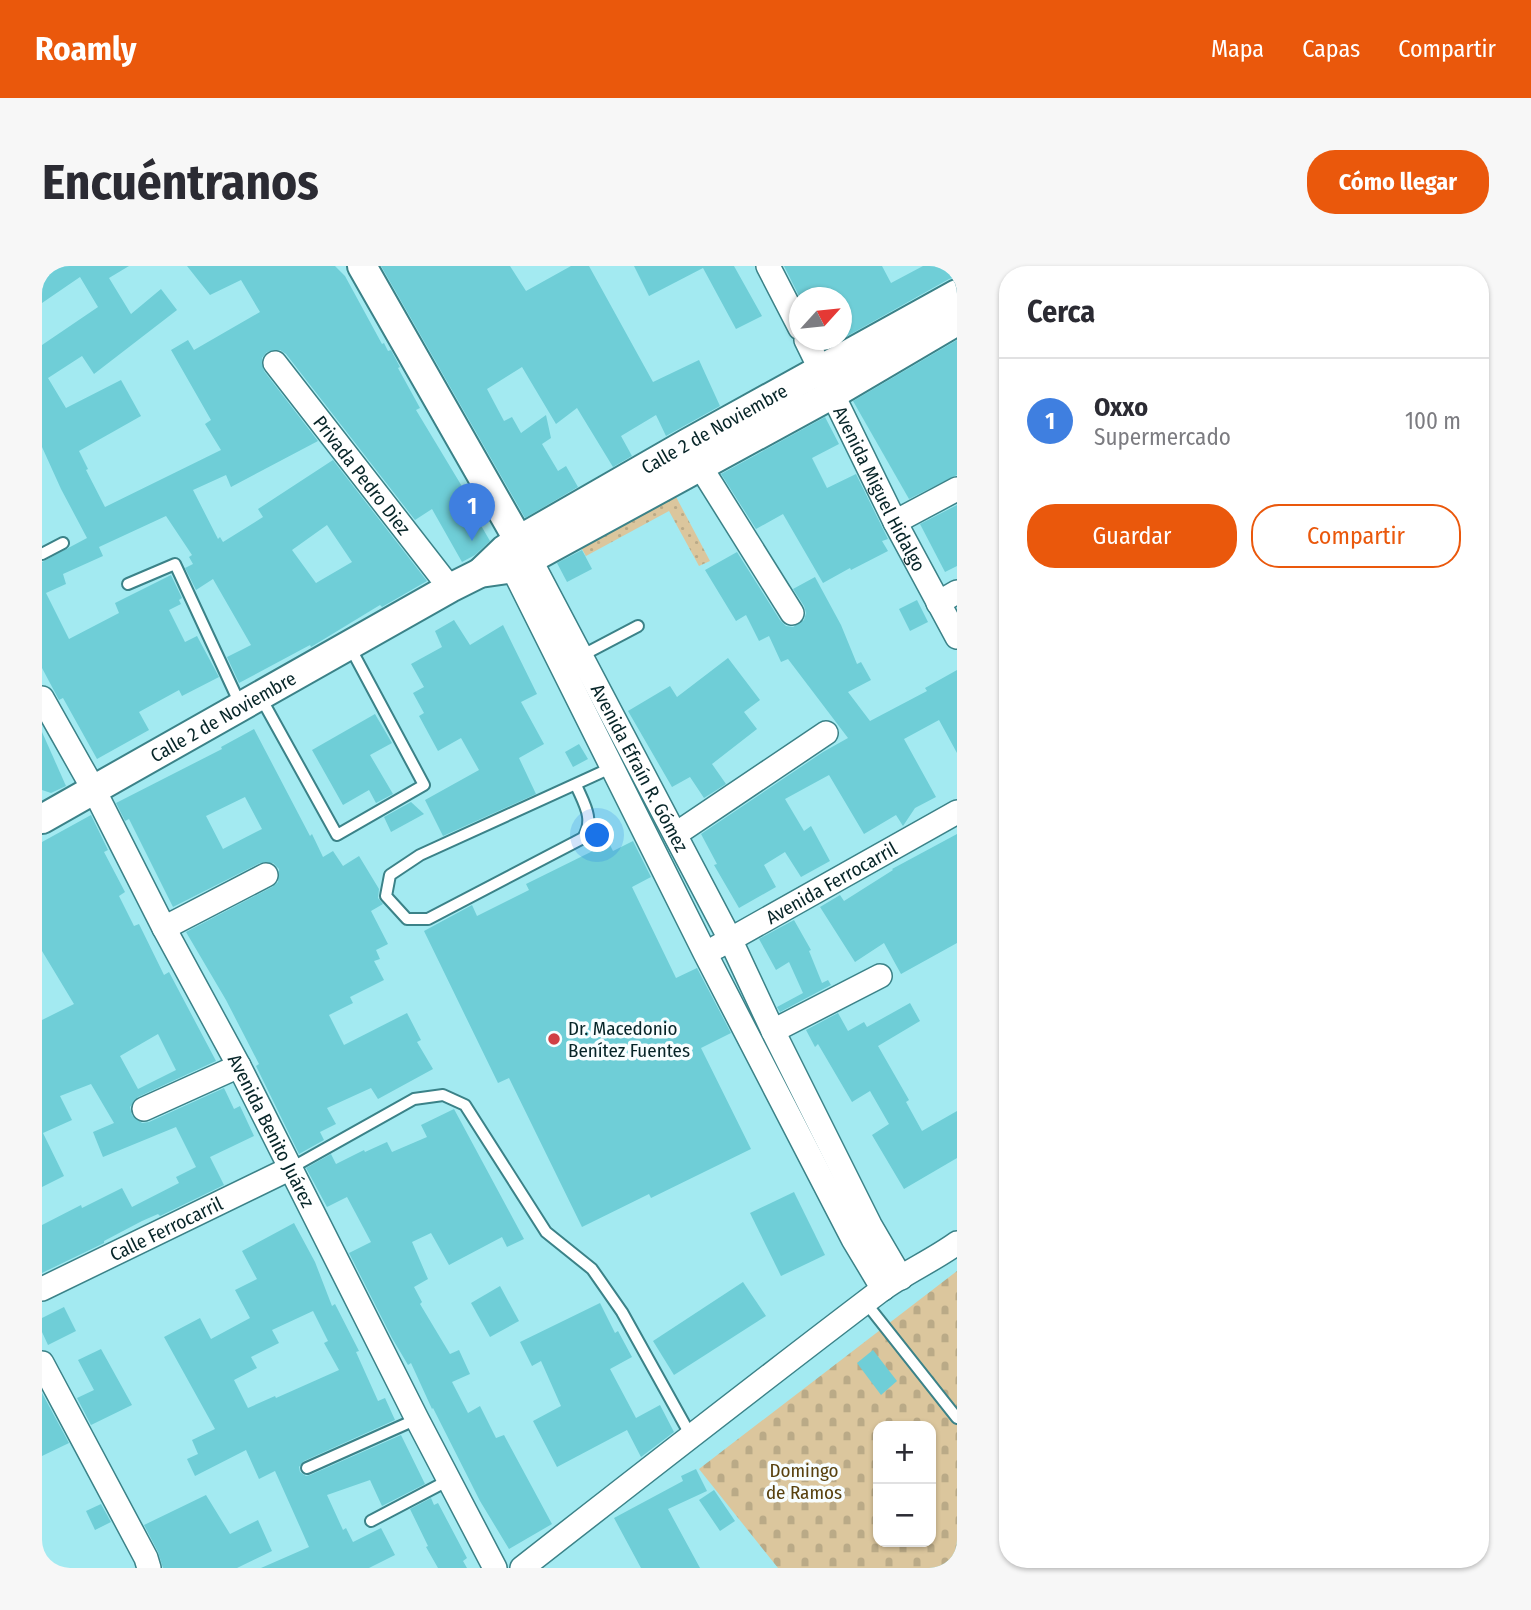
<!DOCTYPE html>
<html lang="es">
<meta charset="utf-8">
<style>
:root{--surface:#fff;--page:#f7f7f7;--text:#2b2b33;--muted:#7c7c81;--line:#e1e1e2;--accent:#ea580c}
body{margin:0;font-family:"Fira Sans Condensed",sans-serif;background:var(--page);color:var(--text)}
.controls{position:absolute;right:21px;bottom:21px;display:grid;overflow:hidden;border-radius:14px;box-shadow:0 2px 5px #0004}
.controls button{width:63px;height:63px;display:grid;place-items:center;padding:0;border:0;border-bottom:2px solid var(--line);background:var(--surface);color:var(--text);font:35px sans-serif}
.compass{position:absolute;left:747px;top:21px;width:63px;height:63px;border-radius:50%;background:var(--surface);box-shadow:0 2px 5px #0004;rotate:63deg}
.you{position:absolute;left:556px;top:570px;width:24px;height:24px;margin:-18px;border:5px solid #fff;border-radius:50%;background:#1a73e8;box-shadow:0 0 0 10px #1a73e833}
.badge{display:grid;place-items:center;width:46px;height:46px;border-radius:50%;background:var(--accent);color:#fff;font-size:23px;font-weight:700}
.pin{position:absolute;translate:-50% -58px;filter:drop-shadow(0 2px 4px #0008)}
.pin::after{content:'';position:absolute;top:37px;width:24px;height:21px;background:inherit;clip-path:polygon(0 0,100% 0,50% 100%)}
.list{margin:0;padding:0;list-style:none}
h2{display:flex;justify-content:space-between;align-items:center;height:91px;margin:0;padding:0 28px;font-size:30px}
h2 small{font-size:23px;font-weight:400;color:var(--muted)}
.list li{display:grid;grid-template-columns:46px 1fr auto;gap:21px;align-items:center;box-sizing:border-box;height:126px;padding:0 28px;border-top:2px solid var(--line)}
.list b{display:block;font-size:26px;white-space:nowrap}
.list p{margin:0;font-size:23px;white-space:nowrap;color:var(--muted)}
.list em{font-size:23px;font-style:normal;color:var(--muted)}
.actions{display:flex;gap:14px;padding:21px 28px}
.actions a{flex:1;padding:16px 0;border:2px solid var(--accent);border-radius:28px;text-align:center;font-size:24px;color:var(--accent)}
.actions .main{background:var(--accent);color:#fff}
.map{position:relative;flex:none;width:915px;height:1302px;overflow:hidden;border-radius:28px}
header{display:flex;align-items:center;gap:42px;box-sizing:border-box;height:98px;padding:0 35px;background:var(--accent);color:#fff}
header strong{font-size:33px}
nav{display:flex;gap:38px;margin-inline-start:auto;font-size:24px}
.intro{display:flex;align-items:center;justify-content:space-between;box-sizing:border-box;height:168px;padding:0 42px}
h1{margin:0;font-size:49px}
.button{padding:18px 32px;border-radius:28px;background:var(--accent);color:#fff;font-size:24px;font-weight:700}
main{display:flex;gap:42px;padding:0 42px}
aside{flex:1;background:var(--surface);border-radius:28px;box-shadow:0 2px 5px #0004}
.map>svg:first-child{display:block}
.green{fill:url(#green-dots)}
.cemetery{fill:url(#cemetery-stones);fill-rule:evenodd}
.building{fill:#6fced7;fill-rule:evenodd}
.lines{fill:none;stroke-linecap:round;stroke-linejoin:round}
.service-casing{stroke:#3b8288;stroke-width:14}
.minor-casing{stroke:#3b8288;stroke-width:26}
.tertiary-casing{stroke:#3b8288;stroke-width:32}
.service{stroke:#fff;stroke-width:10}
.minor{stroke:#fff;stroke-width:23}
.tertiary{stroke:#fff;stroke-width:28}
.poi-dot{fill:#d04045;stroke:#f8feff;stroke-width:2.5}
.labels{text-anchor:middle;stroke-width:7;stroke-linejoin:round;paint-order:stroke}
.street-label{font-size:19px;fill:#072528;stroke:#f8feff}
.poi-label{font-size:19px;fill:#072528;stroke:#f8feff;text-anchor:start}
.park-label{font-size:19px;fill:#58410e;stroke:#f8feff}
</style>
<header>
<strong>Roamly</strong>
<nav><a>Mapa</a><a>Capas</a><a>Compartir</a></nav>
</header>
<div class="intro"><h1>Encuéntranos</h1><a class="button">Cómo llegar</a></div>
<main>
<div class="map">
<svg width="915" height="1302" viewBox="0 0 915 1302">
<defs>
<pattern id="green-dots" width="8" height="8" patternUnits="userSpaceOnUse" patternTransform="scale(1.75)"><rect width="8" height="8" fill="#dbc69d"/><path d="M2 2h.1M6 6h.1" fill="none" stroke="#baaa87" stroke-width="1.8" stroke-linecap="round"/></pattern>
<pattern id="cemetery-stones" width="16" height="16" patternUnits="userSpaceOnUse" patternTransform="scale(1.75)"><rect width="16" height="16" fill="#dbc69d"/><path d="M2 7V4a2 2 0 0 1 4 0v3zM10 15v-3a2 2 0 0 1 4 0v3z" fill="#baaa87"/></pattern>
</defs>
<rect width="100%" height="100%" fill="#a3eaf1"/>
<!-- green -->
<polygon class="green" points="632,227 668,295 657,300 627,245 544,290 537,278"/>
<!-- cemetery -->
<path class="cemetery" d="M915 1005V1302H736L657 1203ZM836 1160H889V1276H836Z"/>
<!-- building -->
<g class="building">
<path d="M13 0H87L67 12 89 48 119 23 135 44 52 108 40 90 6 112 24 142 79 114 99 150 37 185 46 203 44 204 63 241 179 184 163 158 169 154 129 84 146 74 152 84 218 46 199 14 168 29 145 0H293L303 10 340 78 342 77 346 85 349 84 358 101 356 102 378 142 374 144 433 242 430 244 448 275 433 289 420 296 390 243 373 254 244 88 238 84 225 86 220 92 222 105 276 175 189 221 184 209 151 224 176 273 178 271 181 276 221 251 216 243 291 194 385 315 340 341 338 339 269 381 268 379 197 417 185 391 209 379 171 313 154 324 143 302 151 298 147 291 150 289 124 250 57 281 61 290 21 308 24 318 4 327 27 373 77 347 73 337 129 309 140 332 137 334 139 338 127 344 143 376 155 370 177 411 140 430 137 424 97 446 107 464 55 493 21 432 17 434 0 402V296L45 272 19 223 0 181V79L56 41 38 11 0 37V9ZM285 259 310 296 274 317 250 284Z"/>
<polygon points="339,0 468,0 484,25 529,0 547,0 611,116 657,94 678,140 624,170 614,149 579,170 590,190 571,201 535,142 514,158 480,101 445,123 462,155 470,151 479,167 504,149 509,172 500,178 516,205 524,200 536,221 483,252"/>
<polygon points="592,0 692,0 720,50 694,63 661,2 607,30"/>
<polygon points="742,0 840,0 849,17 881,0 915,0 915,11 907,13 800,73 800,32 758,32"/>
<polygon points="915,74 915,209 867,233 811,135"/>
<polygon points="783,151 797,178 770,192 785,222 814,208 846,273 840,275 846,285 809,304 808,302 781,317 741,248 714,263 679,208"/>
<polygon points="915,239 915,300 903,306 878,258"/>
<polygon points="540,284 550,303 525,316 515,297"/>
<polygon points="695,286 738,354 744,360 751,361 762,354 764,347 762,340 751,323 773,311 799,359 815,398 819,396 829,414 806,426 828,455 885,425 883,422 915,404 915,487 897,454 862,473 894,531 873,542 861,560 854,549 822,568 787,509 743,533 762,565 769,560 788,595 759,611 743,586 722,599 734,621 697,642 672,599 675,598 659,568 781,486 806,472 746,393 739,396 727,370 717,375 704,349 694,355 663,304"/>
<polygon points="875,334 886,356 868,365 857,343"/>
<polygon points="412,354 428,379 461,359 495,428 479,436 502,478 477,492 494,528 401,570 383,534 437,504 419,472 396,485 377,450 382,447 371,427 382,421 369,398 400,381 393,365"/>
<polygon points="686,392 718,434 702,446 715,463 670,498 684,518 662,532 648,511 630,521 586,445 628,420 635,431"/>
<polygon points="333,448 350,477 328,489 351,528 334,537 327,524 301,539 270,484"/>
<path d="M212 463 268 570 270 568 281 591 291 585 301 600 317 590 337 623 336 632 341 638 329 645 346 678 334 684 338 693 332 695 342 714 308 731 311 737 287 749 302 779 365 747 379 774 375 776 391 803 336 833 329 822 285 842 294 858 278 866 282 874 257 888 214 800 217 798 184 734 144 666 230 621 236 616 237 603 231 597H218L131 641 87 553 83 555 74 537 180 483 179 481ZM203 531 220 563 181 583 164 550Z"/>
<polygon points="0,466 24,520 9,527 0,524"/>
<polygon points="537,478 546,493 531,501 523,486"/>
<polygon points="369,536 382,548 349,566 342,551"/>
<path d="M49 549 66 584 62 586 83 626 77 630 92 660 97 658 122 709 127 706 174 795 96 831 88 841 90 849 100 857 107 856 182 822 192 843 198 840 212 870 168 891 182 919 118 950 116 948 100 955 62 975V977L0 1007V959L39 939 40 942 80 922 90 941 137 917 134 911 154 901 134 861 61 891 51 866 72 857 49 818 18 830 30 854 1 867 22 910 0 921V754L32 738 0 685V576ZM116 768 134 804 96 823 78 790Z"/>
<polygon points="915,568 915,677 859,708 842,677 813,696 778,641 798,629 802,635 851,604 850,603"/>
<polygon points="591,575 609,611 590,621 634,712 655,702 689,767 659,782 709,883 609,932 607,928 540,961 467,812 456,817 382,665 430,639 435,650 487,624 484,618 567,577 571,585"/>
<polygon points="752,654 769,684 767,685 780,717 786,714 789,719 738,746 735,741 761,727 747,696 734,704 717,673"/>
<polygon points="868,737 878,755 836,780 867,834 864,836 880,865 915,845 915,892 862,923 830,869 847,858 828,825 810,836 776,778 773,781 764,764 796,747 806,765 822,756 825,761"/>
<polygon points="412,843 482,973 465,981 460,971 407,999 389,967 370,976 386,1013 372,1021 380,1036 378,1038 408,1088 417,1084 428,1108 410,1116 426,1147 438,1140 454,1172 462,1169 510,1258 467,1283 438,1235 391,1142 390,1143 369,1097 366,1099 350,1072 307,987 329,976 305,931 285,941 264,902 289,888 294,898 322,884 323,886 345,876 350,886 385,871 379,859"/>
<polygon points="752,926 783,989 739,1010 708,947"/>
<path d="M252 957 273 996 290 1040 293 1038 317 1085 314 1086 336 1135 343 1132 353 1154 262 1195 257 1201 258 1206 264 1210 268 1209 359 1169 383 1218 340 1240 328 1214 285 1229 301 1264 304 1262 311 1276 339 1262 353 1289 327 1302H219L267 1281 233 1205 217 1213 204 1184 153 1210 145 1193 156 1188 150 1174 173 1163 122 1071 158 1052 169 1073 208 1052 193 1024 215 1013 200 985ZM271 1045 286 1075 282 1077 297 1104 234 1132 233 1130 206 1142 192 1114 215 1102 209 1091 237 1077 230 1064Z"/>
<polygon points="701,1016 724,1050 632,1109 611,1075"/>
<polygon points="458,1020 477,1055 448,1071 429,1037"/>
<polygon points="558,1037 573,1067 576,1065 590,1091 568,1103 594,1152 618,1139 632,1166 599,1191 585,1164 515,1201 491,1155 519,1140 499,1095 490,1100 478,1076"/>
<polygon points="22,1041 34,1065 6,1079 0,1066 0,1052"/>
<polygon points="59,1083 90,1139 49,1159 35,1132 52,1124 36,1094"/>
<polygon points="831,1084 855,1115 839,1129 815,1097"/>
<polygon points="0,1127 27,1177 0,1190"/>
<polygon points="654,1203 665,1225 626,1243 658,1302 599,1302 572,1252 641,1215 639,1210"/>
<polygon points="672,1224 693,1255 678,1265 657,1234"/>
<polygon points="164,1229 188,1268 216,1254 230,1285 195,1302 121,1302 116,1286 102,1259"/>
<polygon points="389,1232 392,1239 396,1237 425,1292 421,1295 425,1302 396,1302 384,1281 386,1280 368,1243"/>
<polygon points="59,1238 69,1256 53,1264 44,1245"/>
</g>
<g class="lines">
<defs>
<g id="service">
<polyline points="0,288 21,277"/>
<polyline points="86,318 133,298 198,438"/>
<polyline points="539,390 596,360"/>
<polyline points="219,432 295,569 382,519 308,381"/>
<path d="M534 519C542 538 553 553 541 572L386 653H365L344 630 348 609 378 589 571 501"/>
<polyline points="249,902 372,833 401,829 423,839 504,966 550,1003 580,1046 649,1170"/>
<polyline points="824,1037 915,1152"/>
<polyline points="265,1202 375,1153"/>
<polyline points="329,1255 407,1214"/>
</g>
<g id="minor">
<polyline points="726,0 758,62"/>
<path id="s1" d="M764 74 853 256 915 371"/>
<path id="s2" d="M233 97 408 322"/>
<polyline points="658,200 750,347"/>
<polyline points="853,256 915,223"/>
<polyline points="463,287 663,687 811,973 841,1023"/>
<path id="s3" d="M488 293 689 675 731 765 828 959 859 1012"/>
<polyline points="896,337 915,326"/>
<path id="s4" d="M0 432 52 524 122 662 197 800 375 1153 453 1302"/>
<polyline points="634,568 784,467"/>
<polyline points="122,662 224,609"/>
<path id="s5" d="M675 681 915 546"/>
<polyline points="731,765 838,710"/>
<polyline points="102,843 197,800"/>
<path id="s6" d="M0 1023 249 902"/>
<polyline points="0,1097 104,1292 107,1302"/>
<path d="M480 1302C599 1209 718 1116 838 1025 862 1007 890 995 915 977"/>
</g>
<g id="tertiary">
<polyline points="320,0 485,289"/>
<path id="s7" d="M438 307 462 284 477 274 644 178 915 28"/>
<path id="s8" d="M0 553 408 322 438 307 472 302 791 128 915 55"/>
</g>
</defs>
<!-- service casing -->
<use href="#service" class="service-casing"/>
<!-- minor casing -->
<use href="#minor" class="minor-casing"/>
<!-- tertiary casing -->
<use href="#tertiary" class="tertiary-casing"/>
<!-- service -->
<use href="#service" class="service"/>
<!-- minor -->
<use href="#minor" class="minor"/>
<!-- tertiary -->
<use href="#tertiary" class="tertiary"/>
</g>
<!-- markers -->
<circle class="poi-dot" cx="512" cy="773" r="7"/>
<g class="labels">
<!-- street labels -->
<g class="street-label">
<text dy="7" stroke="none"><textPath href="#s7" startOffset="276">Calle 2 de Noviembre</textPath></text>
<text dy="7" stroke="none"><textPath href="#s2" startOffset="142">Privada Pedro Diez</textPath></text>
<text dy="7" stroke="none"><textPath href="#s1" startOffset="166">Avenida Miguel Hidalgo</textPath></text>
<text dy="7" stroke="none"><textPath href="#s8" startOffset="208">Calle 2 de Noviembre</textPath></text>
<text dy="7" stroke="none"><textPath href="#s3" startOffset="236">Avenida Efraín R. Gómez</textPath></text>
<text dy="7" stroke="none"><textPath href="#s5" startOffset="131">Avenida Ferrocarril</textPath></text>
<text dy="7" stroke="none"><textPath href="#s4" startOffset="490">Avenida Benito Juárez</textPath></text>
<text dy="7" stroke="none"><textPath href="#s6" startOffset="138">Calle Ferrocarril</textPath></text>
</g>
<!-- poi labels -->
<g class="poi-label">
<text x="526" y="769">Dr. Macedonio<tspan x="526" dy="22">Benítez Fuentes</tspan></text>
</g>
<!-- park labels -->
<g class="park-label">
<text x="762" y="1211">Domingo<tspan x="762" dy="22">de Ramos</tspan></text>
</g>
</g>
</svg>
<div class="controls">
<button>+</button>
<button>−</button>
</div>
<svg class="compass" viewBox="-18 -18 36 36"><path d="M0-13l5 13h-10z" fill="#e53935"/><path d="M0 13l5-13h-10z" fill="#7c7c81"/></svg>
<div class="you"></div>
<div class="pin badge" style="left:430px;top:275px;background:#3f7fe0">1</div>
</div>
<aside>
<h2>Cerca<small></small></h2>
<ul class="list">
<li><span class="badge" style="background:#3f7fe0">1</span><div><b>Oxxo</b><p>Supermercado</p></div><em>100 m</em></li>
</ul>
<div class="actions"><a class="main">Guardar</a><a>Compartir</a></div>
</aside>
</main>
